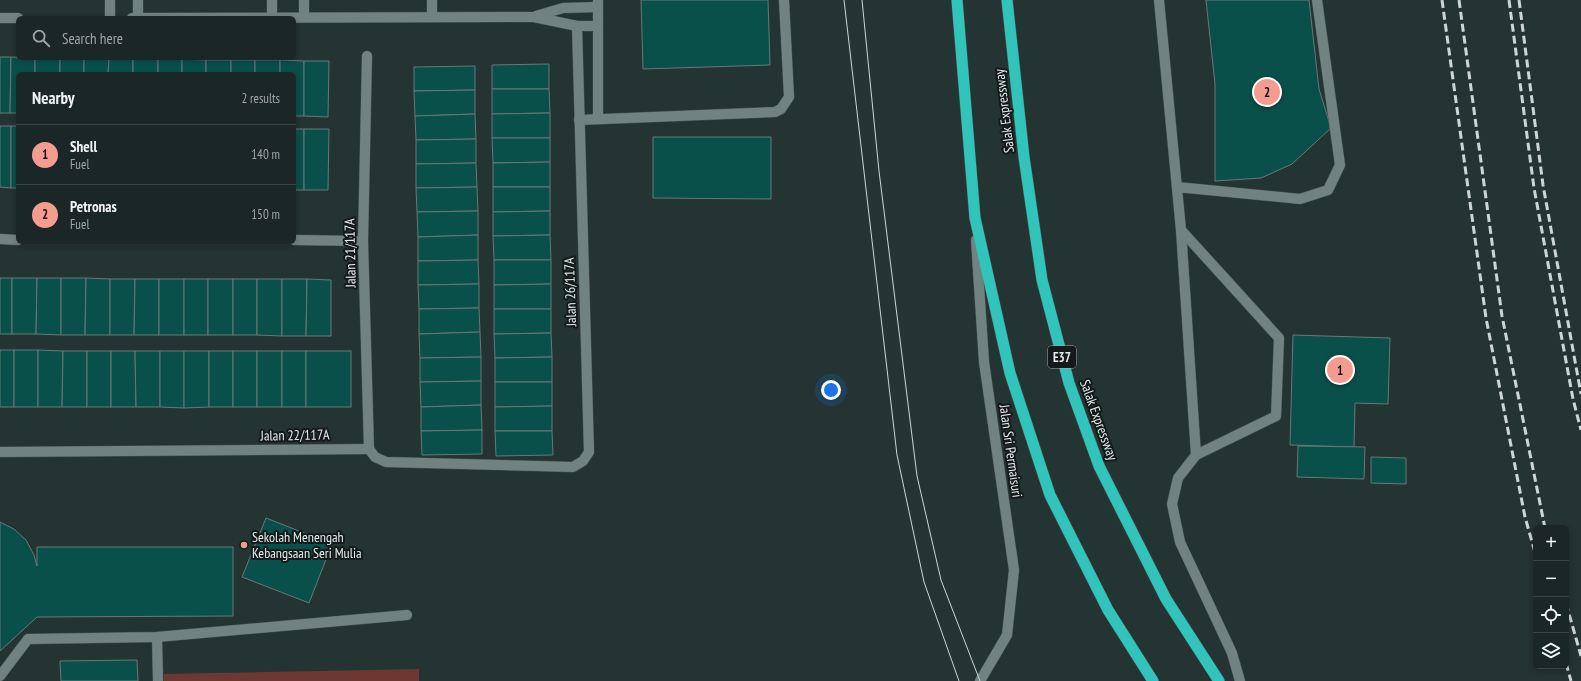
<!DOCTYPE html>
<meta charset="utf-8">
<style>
:root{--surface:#1b2726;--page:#283332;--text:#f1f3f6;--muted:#a0a5a7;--line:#394443;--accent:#f59c91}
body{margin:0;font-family:"PT Sans Narrow",sans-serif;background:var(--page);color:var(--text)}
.controls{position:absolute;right:12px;bottom:12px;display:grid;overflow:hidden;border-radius:6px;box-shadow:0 2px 6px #0003}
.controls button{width:36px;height:36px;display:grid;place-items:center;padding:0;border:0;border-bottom:1px solid var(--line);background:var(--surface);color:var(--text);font:20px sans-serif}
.you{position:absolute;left:831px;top:390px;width:14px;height:14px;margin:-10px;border:3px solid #fff;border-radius:50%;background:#1a73e8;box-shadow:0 0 0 6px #1a73e833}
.badge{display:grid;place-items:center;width:26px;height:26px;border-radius:50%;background:var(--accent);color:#111;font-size:13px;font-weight:700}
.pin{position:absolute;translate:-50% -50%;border:2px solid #fff;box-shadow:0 1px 4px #0006}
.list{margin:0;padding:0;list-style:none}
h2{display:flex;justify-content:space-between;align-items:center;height:52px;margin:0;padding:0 16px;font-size:17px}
h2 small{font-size:13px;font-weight:400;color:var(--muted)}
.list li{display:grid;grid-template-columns:26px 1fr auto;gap:12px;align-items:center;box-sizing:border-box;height:60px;padding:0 16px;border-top:1px solid var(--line)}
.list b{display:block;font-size:15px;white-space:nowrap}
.list p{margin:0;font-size:13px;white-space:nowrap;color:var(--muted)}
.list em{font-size:13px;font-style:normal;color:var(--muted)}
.icon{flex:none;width:22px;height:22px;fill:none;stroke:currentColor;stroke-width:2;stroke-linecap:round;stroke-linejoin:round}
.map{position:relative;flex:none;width:1581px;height:681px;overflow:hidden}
.search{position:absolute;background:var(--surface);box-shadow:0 2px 6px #0003;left:16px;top:16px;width:280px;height:44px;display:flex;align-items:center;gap:10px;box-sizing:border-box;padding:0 14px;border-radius:6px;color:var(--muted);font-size:15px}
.panel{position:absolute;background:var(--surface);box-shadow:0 2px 6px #0003;left:16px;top:72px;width:280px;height:172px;border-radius:6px}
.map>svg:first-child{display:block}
.green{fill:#6d3832}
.building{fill:#0a504a;stroke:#677977}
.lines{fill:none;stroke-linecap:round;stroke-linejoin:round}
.service-casing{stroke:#445251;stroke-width:11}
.minor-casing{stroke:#445251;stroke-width:11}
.secondary-casing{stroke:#445251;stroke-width:11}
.trunk-casing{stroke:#445251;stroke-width:12}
.service{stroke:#718380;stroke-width:10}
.minor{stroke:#718380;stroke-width:10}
.secondary{stroke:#718380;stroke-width:10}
.trunk{stroke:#30c4ba;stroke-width:11}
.tram{stroke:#ccd6d5;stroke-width:1}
.rail{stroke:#ccd6d5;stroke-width:3;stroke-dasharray:8 4;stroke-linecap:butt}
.poi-dot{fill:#f59c91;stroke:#131a19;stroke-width:1.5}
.labels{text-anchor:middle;stroke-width:4;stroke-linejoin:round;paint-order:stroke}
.shield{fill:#131a19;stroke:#a5aead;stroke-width:1}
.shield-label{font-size:13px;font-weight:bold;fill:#e3edec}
.street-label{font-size:14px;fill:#e3edec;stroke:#131a19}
.poi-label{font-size:14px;fill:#e3edec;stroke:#131a19;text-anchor:start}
</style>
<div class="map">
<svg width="1581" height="681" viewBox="0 0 1581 681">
<rect width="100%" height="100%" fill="#243432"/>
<!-- green -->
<polygon class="green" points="419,669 419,681 164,681 164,674"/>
<!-- building -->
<g class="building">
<polygon points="641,0 768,0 770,65 643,69"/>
<polygon points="1206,0 1309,0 1319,89 1331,128 1292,164 1261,178 1215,181 1215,84"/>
<polygon points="0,57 11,57 10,113 0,113"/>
<polygon points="11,57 35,58 35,74 18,74 18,113 10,113"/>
<rect x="35" y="58" width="25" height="16"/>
<rect x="60" y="58" width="24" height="16"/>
<polygon points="84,58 109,59 108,74 84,74"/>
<polygon points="109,59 133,59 133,74 108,74"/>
<rect x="133" y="59" width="25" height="15"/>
<rect x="158" y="59" width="24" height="15"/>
<polygon points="182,59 206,60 206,74 182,74"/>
<rect x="206" y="60" width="25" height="14"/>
<rect x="231" y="60" width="24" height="14"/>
<rect x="255" y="60" width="25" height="14"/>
<polygon points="280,60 304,61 304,116 294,116 294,74 280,74"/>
<polygon points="304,61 329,61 328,117 304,116"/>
<polygon points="549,64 549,89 492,89 492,65"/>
<polygon points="475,66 475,90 414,91 414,67"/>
<polygon points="492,89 549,89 550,113 492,114"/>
<polygon points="475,90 475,114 415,116 414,91"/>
<polygon points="550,113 550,138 492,138 492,114"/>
<polygon points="475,114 476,139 416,140 415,116"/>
<polygon points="0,126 11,126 11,188 0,187"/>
<rect x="11" y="126" width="7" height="62"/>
<rect x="294" y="129" width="10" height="61"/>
<polygon points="304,129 329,129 328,190 304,190"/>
<polygon points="653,137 771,137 771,199 653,198"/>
<polygon points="492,138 550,138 550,162 493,163"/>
<polygon points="476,139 476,163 416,164 416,140"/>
<polygon points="550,162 550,187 493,187 493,163"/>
<polygon points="476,163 477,187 416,188 416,164"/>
<polygon points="477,187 478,211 417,212 416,188"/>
<polygon points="493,187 550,187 550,211 493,212"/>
<polygon points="478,211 478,235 418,237 417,212"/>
<polygon points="550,211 550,235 493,236 493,212"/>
<polygon points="478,235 478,260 418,261 418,237"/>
<polygon points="550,235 551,260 494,260 493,236"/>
<polygon points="478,260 479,284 418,285 418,261"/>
<polygon points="494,260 551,260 551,284 494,285"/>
<rect x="0" y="278" width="12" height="56"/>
<polygon points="12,278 37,278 36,334 12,334"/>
<polygon points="37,278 61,278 61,335 36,334"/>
<polygon points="61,278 86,278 85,335 61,335"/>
<polygon points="86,278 110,279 110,335 85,335"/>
<polygon points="110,279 135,279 134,335 110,335"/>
<polygon points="135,279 159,279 159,335 134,335"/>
<rect x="159" y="279" width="25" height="56"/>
<rect x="184" y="279" width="24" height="56"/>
<rect x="208" y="279" width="25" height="56"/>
<rect x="233" y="279" width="24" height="56"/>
<polygon points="257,279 282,279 282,336 257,335"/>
<polygon points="282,279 307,279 306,336 282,336"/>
<polygon points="307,279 331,280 331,336 306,336"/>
<polygon points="479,284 479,308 419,309 418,285"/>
<polygon points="551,284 551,309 494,309 494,285"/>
<polygon points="479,308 480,332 419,334 419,309"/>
<polygon points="494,309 551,309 551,333 494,334"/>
<polygon points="480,332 481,357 420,358 419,334"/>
<polygon points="551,333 552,357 495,358 494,334"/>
<polygon points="1293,335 1390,338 1388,404 1355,403 1354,447 1290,445"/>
<rect x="0" y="350" width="14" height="57"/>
<rect x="14" y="350" width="24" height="57"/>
<polygon points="38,350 63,351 62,407 38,407"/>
<polygon points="63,351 87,351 87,407 62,407"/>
<rect x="87" y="351" width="24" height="56"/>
<polygon points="111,351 135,351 136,407 111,407"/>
<polygon points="135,351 160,351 160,407 136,407"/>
<polygon points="160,351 184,351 184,408 160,407"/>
<polygon points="184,351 209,351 209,407 184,408"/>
<rect x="209" y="351" width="24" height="56"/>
<rect x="233" y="351" width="24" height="56"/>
<rect x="257" y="351" width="25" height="56"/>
<rect x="282" y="351" width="24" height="56"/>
<rect x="306" y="351" width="45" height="56"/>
<polygon points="481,357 481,381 420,382 420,358"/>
<polygon points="552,357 552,382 495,382 495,358"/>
<polygon points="481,381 481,405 421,407 420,382"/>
<polygon points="495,382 552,382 552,406 495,407"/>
<polygon points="481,405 482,430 421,431 421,407"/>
<polygon points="552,406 552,431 495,431 495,407"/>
<polygon points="482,430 482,454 422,455 421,431"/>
<polygon points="495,431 552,431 553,455 496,456"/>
<polygon points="1298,446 1365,447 1364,479 1297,477"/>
<polygon points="1371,457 1406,458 1406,484 1371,483"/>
<polygon points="266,518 332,544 309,603 242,577"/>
<polygon points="0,522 14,529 26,540 34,555 37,566 37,547 233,547 233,616 37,617 0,651"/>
<polygon points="137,660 138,681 61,681 60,661"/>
</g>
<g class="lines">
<defs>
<g id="service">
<polyline points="432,0 432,17"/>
<polyline points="1159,0 1181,230 1196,455"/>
<polyline points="579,120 775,112 781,109 789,97 784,0"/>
<polyline points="1177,187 1300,199 1328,190 1340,165 1317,0"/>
<polyline points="1181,230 1279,338 1276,416 1196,455 1178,478 1172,504 1180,542 1232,653 1240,681"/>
<polyline points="157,637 158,681"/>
<polyline points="0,676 28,639 157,637 407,615"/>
</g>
<g id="minor">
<polyline points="598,0 598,119"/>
<polyline points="536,16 563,8 598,7"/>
<polyline points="304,17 304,0"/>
<polyline points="0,18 18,18"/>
<polyline points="110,18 110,0"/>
<polyline points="132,18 534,17 577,26 598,26"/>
<polyline points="138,18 138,0"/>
<polyline points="272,18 272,0"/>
<polyline points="367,56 363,241 369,449"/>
<polyline points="0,239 18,240"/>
<polyline points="294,240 363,241"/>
<polyline points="369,449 375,457 386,462 573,467 583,461 589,452 577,26"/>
<polyline points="0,452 369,449"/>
</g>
<polyline id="secondary" points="976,240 984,362 1014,570 1007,635 980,681"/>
<g id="trunk">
<polyline points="957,0 975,218 1010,373 1050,495 1108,610 1153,681"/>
<polyline points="1007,0 1024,157 1042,280 1069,383 1099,466 1166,599 1219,681"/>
</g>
</defs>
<!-- service casing -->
<use href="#service" class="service-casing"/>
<!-- minor casing -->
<use href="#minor" class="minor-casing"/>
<!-- secondary casing -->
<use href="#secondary" class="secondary-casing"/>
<!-- trunk casing -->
<use href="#trunk" class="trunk-casing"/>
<!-- service -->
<use href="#service" class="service"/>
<!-- minor -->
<use href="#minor" class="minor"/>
<!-- secondary -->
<use href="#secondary" class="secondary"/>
<!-- trunk -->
<use href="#trunk" class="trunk"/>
<!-- tram -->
<g class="tram">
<polyline points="844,0 897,455 924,582 959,681"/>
<polyline points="862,0 879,171 917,476 941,580 980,681"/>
</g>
<!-- rail -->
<g class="rail">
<polyline points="1442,0 1486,318 1525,517 1536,556"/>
<polyline points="1459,0 1502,316 1545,528"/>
<polyline points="1509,0 1534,188 1573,399 1581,430"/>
<polyline points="1519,0 1543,185 1581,394"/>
<polyline points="1566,603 1581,656"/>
<polyline points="1566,663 1571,681"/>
</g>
</g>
<!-- markers -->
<circle class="poi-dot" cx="244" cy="545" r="4"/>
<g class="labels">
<!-- shield labels -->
<rect class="shield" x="1048" y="346" width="28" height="22" rx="3"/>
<g class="shield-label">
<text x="1062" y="362">E37</text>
</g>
<!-- street labels -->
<g class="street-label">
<text transform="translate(1004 111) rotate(-97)" y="5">Salak Expressway</text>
<text transform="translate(350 253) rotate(-91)" y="5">Jalan 21/117A</text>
<text transform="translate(570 292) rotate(-92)" y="5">Jalan 26/117A</text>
<text transform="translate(1099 420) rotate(70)" y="5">Salak Expressway</text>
<text transform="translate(295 435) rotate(-1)" y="5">Jalan 22/117A</text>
<text transform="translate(1011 451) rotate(82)" y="5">Jalan Sri Permaisuri</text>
</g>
<!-- poi labels -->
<g class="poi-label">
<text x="252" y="542">Sekolah Menengah<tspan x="252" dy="16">Kebangsaan Seri Mulia</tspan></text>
</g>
</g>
</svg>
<div class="controls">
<button>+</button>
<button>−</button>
<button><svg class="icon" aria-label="locate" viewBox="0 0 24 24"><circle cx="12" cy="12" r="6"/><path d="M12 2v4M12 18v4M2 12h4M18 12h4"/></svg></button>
<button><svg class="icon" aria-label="layers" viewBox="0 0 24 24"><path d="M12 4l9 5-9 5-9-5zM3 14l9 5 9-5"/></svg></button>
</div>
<div class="you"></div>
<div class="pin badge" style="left:1340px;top:370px">1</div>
<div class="pin badge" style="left:1267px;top:92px">2</div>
<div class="search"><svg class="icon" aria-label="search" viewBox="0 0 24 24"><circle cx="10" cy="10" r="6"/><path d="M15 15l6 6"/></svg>Search here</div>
<section class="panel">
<h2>Nearby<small>2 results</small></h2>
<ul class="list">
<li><span class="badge">1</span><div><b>Shell</b><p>Fuel</p></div><em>140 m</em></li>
<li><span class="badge">2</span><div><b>Petronas</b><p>Fuel</p></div><em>150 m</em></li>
</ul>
</section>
</div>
